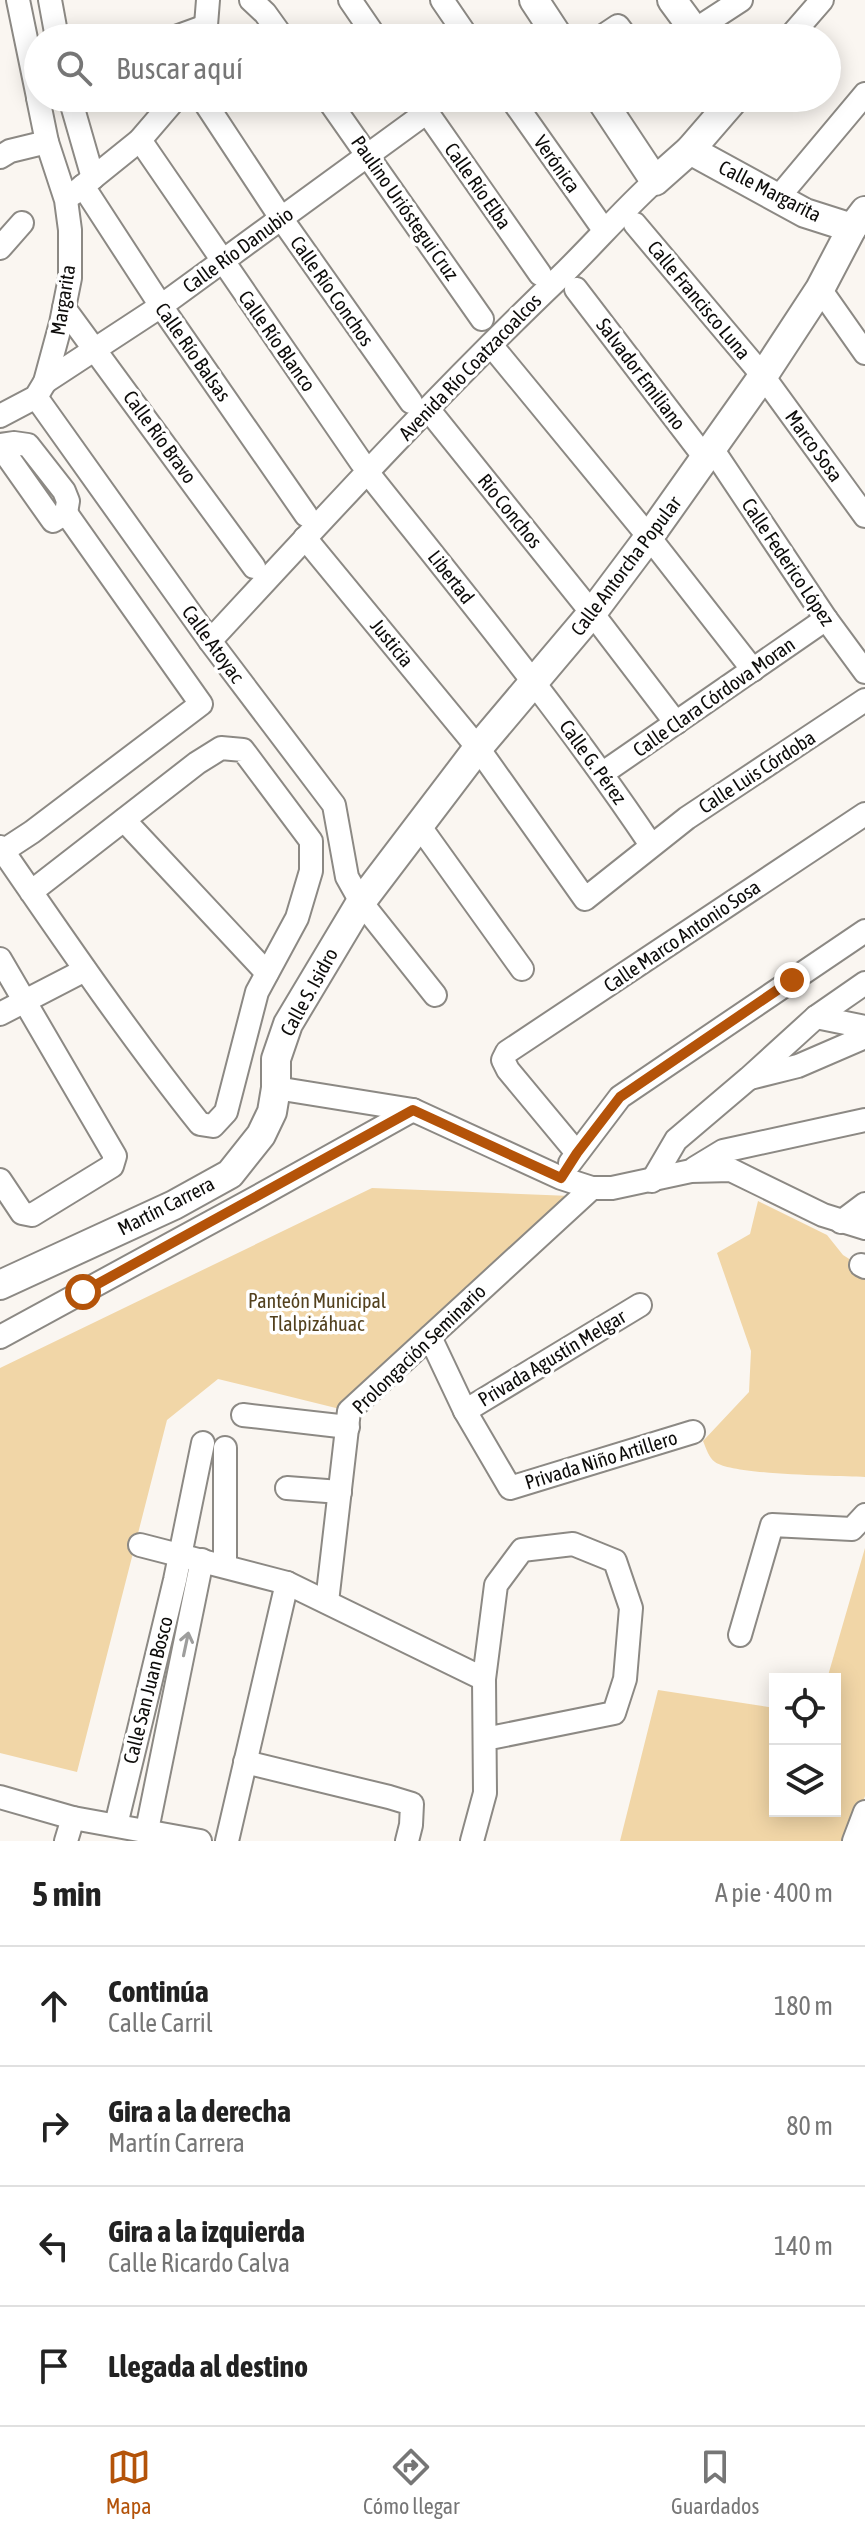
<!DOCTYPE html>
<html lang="es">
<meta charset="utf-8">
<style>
:root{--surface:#fff;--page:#f2f2f2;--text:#222;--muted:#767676;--line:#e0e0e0;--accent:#b45309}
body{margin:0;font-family:"Asap Condensed",sans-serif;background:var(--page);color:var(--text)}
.controls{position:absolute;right:24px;bottom:24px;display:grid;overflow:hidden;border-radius:0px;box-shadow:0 4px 20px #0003}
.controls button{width:72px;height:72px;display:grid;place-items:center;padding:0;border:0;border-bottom:2px solid var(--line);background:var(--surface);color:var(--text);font:40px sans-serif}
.stop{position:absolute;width:24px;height:24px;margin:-18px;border:6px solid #b45309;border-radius:50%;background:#fff}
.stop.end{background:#b45309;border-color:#fff;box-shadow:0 2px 8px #0008}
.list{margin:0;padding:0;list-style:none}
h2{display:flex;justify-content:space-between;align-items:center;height:104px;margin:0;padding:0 32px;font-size:34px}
h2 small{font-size:26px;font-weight:400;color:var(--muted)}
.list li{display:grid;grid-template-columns:52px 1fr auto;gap:24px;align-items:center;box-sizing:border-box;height:120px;padding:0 32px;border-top:2px solid var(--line)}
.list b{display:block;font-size:30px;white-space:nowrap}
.list p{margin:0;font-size:26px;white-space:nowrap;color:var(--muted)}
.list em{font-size:26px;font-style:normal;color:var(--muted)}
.icon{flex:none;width:44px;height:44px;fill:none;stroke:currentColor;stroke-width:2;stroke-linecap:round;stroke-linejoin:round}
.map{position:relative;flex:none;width:865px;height:1841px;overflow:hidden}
.search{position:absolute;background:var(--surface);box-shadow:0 4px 20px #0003;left:24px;right:24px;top:24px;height:88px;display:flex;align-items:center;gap:20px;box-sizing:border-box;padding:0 28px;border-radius:44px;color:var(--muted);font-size:30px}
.sheet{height:584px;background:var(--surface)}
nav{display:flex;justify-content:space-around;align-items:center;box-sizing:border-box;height:112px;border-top:2px solid var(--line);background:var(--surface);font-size:22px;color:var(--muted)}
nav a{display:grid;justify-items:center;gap:4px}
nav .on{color:var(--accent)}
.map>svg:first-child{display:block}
.green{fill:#f1d6a7}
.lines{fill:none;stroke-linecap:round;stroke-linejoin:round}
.minor-casing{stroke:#8c8984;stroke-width:26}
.major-casing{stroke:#8c8984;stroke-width:32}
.minor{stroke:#fff;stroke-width:22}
.major{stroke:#fff;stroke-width:28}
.oneway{stroke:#9e9e9d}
.route{stroke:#b45309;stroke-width:10}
.labels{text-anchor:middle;stroke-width:7;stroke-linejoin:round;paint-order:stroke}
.street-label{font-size:20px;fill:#0d0c0a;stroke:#fff}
.park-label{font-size:20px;fill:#53411e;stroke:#fff}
</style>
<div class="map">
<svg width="865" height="1841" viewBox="0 0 865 1841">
<rect width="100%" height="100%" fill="#faf6f1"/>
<!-- green -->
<g class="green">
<polygon points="372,1188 571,1196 340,1409 218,1379 167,1420 77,1772 0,1753 0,1368"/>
<path d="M758 1201 827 1235 843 1255 865 1269V1477C838 1476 732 1475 715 1462 709 1458 706 1448 703 1441L749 1392 751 1351 717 1253 750 1234Z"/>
<polygon points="865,1548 865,1796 847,1841 620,1841 658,1690 775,1708 775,1811 835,1811 835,1679 827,1679"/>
</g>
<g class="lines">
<defs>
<g id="minor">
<polyline points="18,0 38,97"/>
<polyline points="50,0 57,38"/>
<polyline points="251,0 265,13 283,38"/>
<polyline points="350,0 376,38"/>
<polyline points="442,0 468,38"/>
<polyline points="695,30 741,0"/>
<polyline points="173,38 206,26"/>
<polyline points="205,38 208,0"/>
<polyline points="600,38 618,26 627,38"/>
<polyline points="789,38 822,0"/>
<polyline points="70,98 93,178"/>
<polyline points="202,98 281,218 411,402"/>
<polyline points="327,98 482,319"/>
<polyline points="417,98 540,274"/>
<polyline points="511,98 604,230"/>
<polyline points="140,140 361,462"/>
<polyline points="0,157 10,151 47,142"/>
<polyline points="83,186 161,306 306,515"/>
<polyline points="73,194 140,140 176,98"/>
<polyline points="777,199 865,94"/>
<polyline points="635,224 763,376 865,516"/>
<polyline points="0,248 22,223"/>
<polyline points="576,289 706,459"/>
<polyline points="820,289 865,353"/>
<polyline points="64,308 254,567"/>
<polyline points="491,345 649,537 753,670"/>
<polyline points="45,382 161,306 427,112"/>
<polyline points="36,397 210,641 334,805 347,877 361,902 435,995"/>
<polyline points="428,409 592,613 676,723"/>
<polyline points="0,416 36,397 45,382 61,323 70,278 70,230 66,200 47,142 38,98"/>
<polyline points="0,445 14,443 28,445 64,491 68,501 66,513 53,521 0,446"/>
<polyline points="713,450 826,619 865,672"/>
<path d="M368 473C465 595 564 715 651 845"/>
<polyline points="305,538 478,748 585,899 687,818 865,700"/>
<path d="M210 641C325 517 439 392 561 276 593 245 622 211 655 181"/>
<polyline points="603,773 826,619"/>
<polyline points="124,820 267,973"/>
<polyline points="418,824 522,969"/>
<polyline points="0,847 3,851 32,832 201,704 66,513"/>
<path d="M3 851C67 944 130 1036 200 1124L213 1126 226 1112 257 992 297 918 311 871V841L243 750 221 748 197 763 31 892"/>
<polyline points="0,959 115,1156 112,1166 32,1215 22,1213 0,1180"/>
<polyline points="0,1014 85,970"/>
<polyline points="816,1017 865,1027"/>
<polyline points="750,1078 798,1066 865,1037"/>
<polyline points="276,1088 413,1110 561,1178 592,1188 612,1188 691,1171 731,1170 823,1215 865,1228"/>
<polyline points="577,1153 508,1070 503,1060 507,1052 865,814"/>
<polyline points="570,1163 620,1097 865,931"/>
<polyline points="695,1168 723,1151 865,1120"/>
<polyline points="652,1181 676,1140 749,1078 816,1017 865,983"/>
<polyline points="841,1222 865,1204"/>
<polyline points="861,1265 865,1267"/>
<polyline points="0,1337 248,1202 413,1110"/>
<polyline points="430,1337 465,1411 510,1488 693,1432"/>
<polyline points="465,1411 640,1305"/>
<polyline points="243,1415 348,1427"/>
<polyline points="287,1488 340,1492"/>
<polyline points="140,1545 287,1583 484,1679"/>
<polyline points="225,1566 225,1448"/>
<polyline points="327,1602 349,1411 592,1188"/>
<polyline points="740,1635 772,1525 852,1529 865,1515"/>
<polyline points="245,1762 389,1797 412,1804 411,1825 407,1841"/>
<polyline points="0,1797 73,1818 200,1841"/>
<polyline points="116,1825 175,1580 203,1443"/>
<polyline points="147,1830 202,1560"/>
<polyline points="66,1841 73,1818"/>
<polyline points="227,1841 287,1583"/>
<polyline points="472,1841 485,1793 484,1679 496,1585 522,1550 573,1544 615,1561 631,1608 625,1679 614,1713 485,1739"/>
<polyline points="854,1841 865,1812"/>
</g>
<g id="major">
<polyline points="534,0 559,38"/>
<polyline points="672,0 700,38"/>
<polyline points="600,98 655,181 690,150 735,98"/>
<polyline points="690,150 805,213 852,228"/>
<polyline points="0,1285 174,1205 230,1174 261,1135 272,1112 276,1088 276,1059 288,1024 361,902 478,748 592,613 649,537 763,376 820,289 852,228 865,211"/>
</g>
</defs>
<!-- minor casing -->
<use href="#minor" class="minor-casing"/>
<!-- major casing -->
<use href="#major" class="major-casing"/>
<!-- minor -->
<use href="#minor" class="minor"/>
<!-- major -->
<use href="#major" class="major"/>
</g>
<!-- one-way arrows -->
<defs><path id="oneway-shaft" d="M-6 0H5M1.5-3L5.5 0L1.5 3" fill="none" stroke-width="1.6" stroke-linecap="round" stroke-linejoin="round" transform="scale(2)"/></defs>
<use class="oneway" href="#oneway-shaft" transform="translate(186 1644) rotate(-78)"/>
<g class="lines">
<!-- route -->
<polyline class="route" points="83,1292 413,1110 561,1178 577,1153 620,1097 792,980"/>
</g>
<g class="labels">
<!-- street labels -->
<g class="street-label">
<text transform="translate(557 164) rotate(55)" y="7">Verónica</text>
<text transform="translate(478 186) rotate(55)" y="7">Calle Río Elba</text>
<text transform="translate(770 191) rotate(27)" y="7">Calle Margarita</text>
<text transform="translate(405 208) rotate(55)" y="7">Paulino Urióstegui Cruz</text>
<text transform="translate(238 250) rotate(-36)" y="7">Calle Río Danubio</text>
<text transform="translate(332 291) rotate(55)" y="7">Calle Río Conchos</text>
<text transform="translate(63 300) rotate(-81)" y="7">Margarita</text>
<text transform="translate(699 300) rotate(50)" y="7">Calle Francisco Luna</text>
<text transform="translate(277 341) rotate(55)" y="7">Calle Río Blanco</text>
<text transform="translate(193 352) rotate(55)" y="7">Calle Río Balsas</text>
<text transform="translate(470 367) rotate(-46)" y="7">Avenida Río Coatzacoalcos</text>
<text transform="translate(641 374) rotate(53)" y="7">Salvador Emiliano</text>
<text transform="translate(160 437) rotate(54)" y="7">Calle Río Bravo</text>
<text transform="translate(814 446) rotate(54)" y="7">Marco Sosa</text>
<text transform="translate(510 511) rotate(51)" y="7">Río Conchos</text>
<text transform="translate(788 562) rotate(56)" y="7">Calle Federico López</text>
<text transform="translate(626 566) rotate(-53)" y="7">Calle Antorcha Popular</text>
<text transform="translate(451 577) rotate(52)" y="7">Libertad</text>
<text transform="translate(392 643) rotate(51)" y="7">Justicia</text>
<text transform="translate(213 644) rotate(54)" y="7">Calle Atoyac</text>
<text transform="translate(714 697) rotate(-35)" y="7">Calle Clara Córdova Moran</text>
<text transform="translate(593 762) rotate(54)" y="7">Calle G. Pérez</text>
<text transform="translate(757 772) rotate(-33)" y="7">Calle Luis Córdoba</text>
<text transform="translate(682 936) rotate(-34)" y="7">Calle Marco Antonio Sosa</text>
<text transform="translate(309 992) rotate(-61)" y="7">Calle S. Isidro</text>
<text transform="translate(166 1206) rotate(-27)" y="7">Martín Carrera</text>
<text transform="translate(419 1349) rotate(-44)" y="7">Prolongación Seminario</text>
<text transform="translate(552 1358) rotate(-31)" y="7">Privada Agustín Melgar</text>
<text transform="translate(601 1460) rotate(-17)" y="7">Privada Niño Artillero</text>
<text transform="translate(148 1690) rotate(-76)" y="7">Calle San Juan Bosco</text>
</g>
<!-- park labels -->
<g class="park-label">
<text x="317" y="1308">Panteón Municipal<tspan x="317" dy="23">Tlalpizáhuac</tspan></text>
</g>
</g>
</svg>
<div class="controls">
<button><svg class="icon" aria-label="locate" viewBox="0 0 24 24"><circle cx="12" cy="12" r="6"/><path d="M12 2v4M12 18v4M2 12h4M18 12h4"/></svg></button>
<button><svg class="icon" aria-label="layers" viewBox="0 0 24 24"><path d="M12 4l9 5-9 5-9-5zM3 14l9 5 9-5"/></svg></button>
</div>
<div class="stop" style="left:83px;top:1292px"></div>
<div class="stop end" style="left:792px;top:980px"></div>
<div class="search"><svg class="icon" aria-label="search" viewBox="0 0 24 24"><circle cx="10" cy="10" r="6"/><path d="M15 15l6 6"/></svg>Buscar aquí</div>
</div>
<section class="sheet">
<h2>5 min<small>A pie · 400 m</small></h2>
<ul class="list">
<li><svg class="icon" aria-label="ahead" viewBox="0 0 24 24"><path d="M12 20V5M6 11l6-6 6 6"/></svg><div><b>Continúa</b><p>Calle Carril</p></div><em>180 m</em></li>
<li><svg class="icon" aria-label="right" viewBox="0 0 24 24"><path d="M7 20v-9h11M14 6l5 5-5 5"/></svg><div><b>Gira a la derecha</b><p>Martín Carrera</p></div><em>80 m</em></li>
<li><svg class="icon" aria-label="left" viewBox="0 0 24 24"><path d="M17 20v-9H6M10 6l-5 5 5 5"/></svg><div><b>Gira a la izquierda</b><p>Calle Ricardo Calva</p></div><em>140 m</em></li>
<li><svg class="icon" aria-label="arrive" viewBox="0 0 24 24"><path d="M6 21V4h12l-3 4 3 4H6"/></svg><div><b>Llegada al destino</b></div></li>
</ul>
</section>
<nav>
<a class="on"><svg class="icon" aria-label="map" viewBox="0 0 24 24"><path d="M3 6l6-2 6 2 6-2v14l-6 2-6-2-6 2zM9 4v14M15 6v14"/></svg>Mapa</a>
<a><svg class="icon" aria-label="directions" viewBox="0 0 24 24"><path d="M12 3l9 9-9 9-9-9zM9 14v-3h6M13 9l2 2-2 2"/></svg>Cómo llegar</a>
<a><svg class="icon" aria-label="saved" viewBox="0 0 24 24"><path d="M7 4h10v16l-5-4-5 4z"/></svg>Guardados</a>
</nav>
